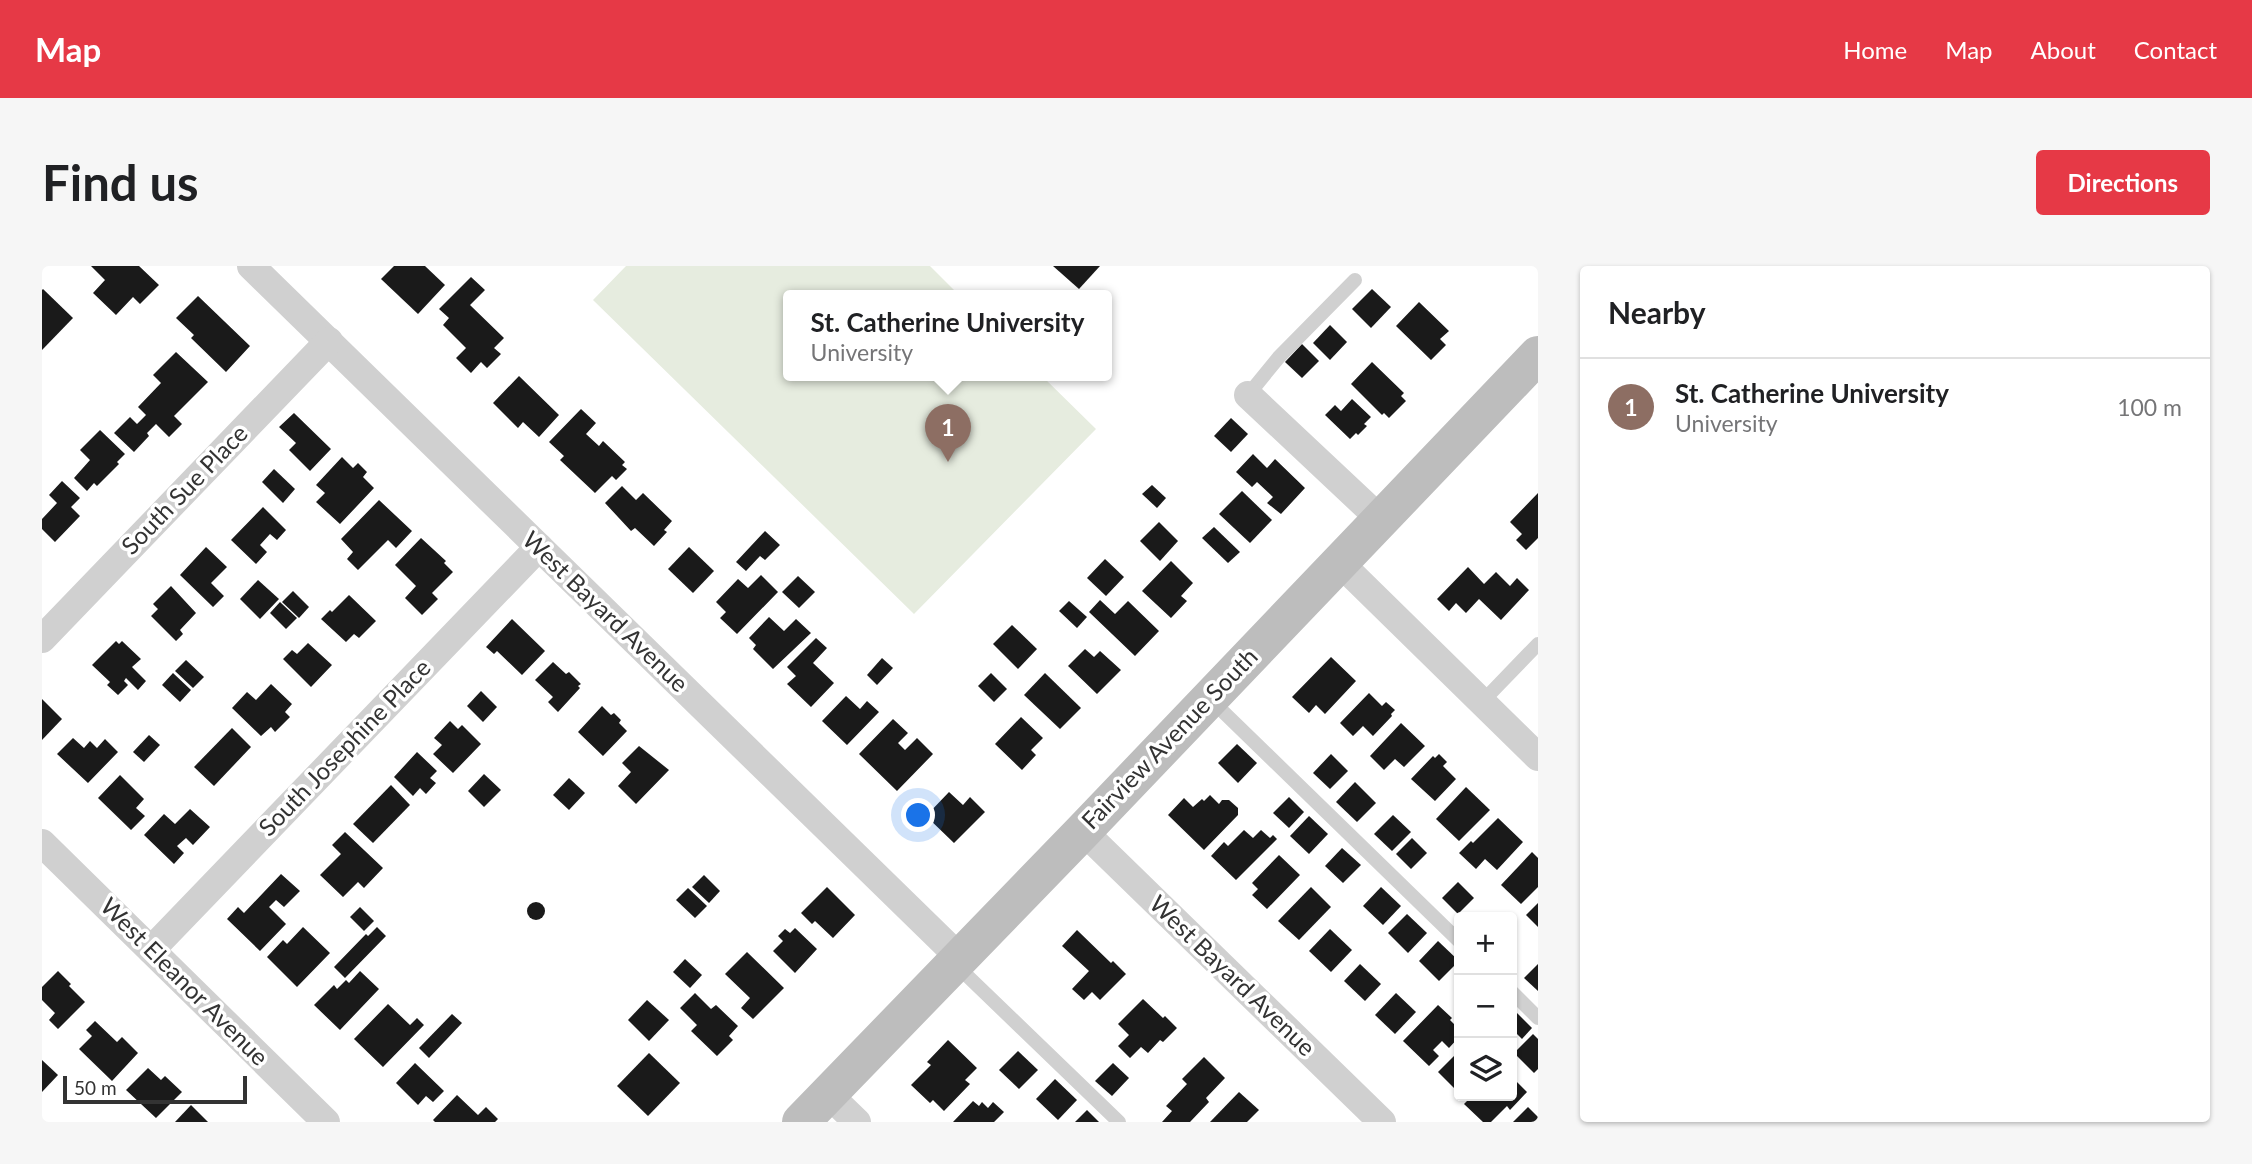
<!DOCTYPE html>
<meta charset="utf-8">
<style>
:root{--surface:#fff;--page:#f6f6f6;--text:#202124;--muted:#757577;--line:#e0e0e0;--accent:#e63946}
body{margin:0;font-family:Lato,sans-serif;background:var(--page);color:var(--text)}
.controls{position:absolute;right:21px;bottom:21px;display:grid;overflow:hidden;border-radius:7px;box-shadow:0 2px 5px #0004}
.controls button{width:63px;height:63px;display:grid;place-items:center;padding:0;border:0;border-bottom:2px solid var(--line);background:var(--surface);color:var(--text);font:35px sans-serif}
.scale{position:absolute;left:21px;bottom:18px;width:184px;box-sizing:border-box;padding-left:7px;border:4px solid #333;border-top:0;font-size:19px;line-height:24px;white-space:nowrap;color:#333;-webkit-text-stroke:5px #fff;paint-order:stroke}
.you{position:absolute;left:877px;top:550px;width:24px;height:24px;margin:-18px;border:5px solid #fff;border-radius:50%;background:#1a73e8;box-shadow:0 0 0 10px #1a73e833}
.badge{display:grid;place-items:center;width:46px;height:46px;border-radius:50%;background:var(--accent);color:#fff;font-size:23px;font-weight:700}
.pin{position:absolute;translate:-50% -58px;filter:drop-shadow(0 2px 4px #0008)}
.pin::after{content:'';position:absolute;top:37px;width:24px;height:21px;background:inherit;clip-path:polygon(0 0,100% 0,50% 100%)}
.popup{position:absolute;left:741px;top:24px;width:329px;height:91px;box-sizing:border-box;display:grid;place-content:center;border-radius:7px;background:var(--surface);filter:drop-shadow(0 2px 5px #0005);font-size:23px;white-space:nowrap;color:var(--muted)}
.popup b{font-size:26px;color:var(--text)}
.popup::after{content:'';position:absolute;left:50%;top:100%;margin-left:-14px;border:14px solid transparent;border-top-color:var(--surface)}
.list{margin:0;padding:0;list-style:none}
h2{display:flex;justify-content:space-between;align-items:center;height:91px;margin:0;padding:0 28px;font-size:30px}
h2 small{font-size:23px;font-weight:400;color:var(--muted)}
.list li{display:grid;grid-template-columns:46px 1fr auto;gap:21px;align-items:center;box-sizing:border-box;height:98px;padding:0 28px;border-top:2px solid var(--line)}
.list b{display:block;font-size:26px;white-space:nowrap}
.list p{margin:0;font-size:23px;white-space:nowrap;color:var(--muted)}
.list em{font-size:23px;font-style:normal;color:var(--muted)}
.icon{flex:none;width:38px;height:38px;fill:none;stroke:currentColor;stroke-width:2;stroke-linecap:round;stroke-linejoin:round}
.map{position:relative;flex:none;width:1496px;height:856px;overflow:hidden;border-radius:7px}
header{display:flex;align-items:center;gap:42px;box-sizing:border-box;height:98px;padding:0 35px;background:var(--accent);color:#fff}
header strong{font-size:33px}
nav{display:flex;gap:38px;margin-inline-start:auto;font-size:24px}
.intro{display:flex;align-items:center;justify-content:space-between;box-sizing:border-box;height:168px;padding:0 42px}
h1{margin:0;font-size:49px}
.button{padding:18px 32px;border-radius:7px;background:var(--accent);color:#fff;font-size:24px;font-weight:700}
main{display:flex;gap:42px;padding:0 42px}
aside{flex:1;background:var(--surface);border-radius:7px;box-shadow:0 2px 5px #0004}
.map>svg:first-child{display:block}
.green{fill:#e6ecdf}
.building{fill:#1a1a1a}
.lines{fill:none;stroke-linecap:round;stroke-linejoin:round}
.lane{stroke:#d0d0d0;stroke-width:14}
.street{stroke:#d0d0d0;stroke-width:28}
.secondary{stroke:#bdbdbd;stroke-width:38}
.labels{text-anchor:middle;stroke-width:7;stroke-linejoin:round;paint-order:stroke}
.street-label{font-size:24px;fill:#333;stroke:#fff}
</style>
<header>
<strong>Map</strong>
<nav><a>Home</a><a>Map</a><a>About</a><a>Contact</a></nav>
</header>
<div class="intro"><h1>Find us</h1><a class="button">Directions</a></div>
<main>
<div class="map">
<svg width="1496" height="856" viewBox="0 0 1496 856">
<rect width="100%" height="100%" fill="#fff"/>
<!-- green -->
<polygon class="green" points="584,0 888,0 918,30 747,30 747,110 1000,110 1054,163 872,348 551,34"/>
<!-- building -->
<g class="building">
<polygon points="49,0 97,0 117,19 98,38 91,31 74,49 51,27 63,14"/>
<polygon points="352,0 383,0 403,19 376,48 339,13"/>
<polygon points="1011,0 1058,0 1037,23"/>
<polygon points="429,11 443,24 428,39 462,72 452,82 459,88 445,102 439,96 429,107 414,92 424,82 401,59 407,52 397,43"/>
<polygon points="1,23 31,52 0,84 0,24"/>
<polygon points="1330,23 1349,41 1329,62 1310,43"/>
<polygon points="156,30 208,80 184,106 149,72 152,69 134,52"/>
<polygon points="1377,36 1407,65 1398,73 1404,79 1389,94 1354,60"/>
<polygon points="1288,59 1305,76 1288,94 1271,77"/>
<polygon points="1260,78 1277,95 1260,112 1243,96"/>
<polygon points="134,86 166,116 132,150 140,158 127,171 114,158 105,167 107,170 92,186 72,167 88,151 95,158 104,149 96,141 119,117 111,109"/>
<polygon points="1330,96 1362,127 1359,130 1364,135 1347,152 1342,147 1340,149 1309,118"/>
<polygon points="477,110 517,149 497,171 481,156 476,162 451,137"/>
<polygon points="1310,133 1329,151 1322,158 1325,160 1316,169 1314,167 1308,173 1283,149 1293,139 1299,145"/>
<polygon points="539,143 554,157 544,168 557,180 561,175 583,196 580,199 585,203 574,214 570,210 553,227 518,194 522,190 507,176"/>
<polygon points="252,147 289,183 268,205 247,184 254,177 237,161"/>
<polygon points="1189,152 1206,168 1189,186 1172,170"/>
<polygon points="58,164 83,188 75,196 77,198 55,220 52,217 45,225 32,212 48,194 38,184"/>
<polygon points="1211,188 1225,202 1233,193 1263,222 1239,248 1225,237 1231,231 1215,216 1210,221 1194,206"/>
<polygon points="300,191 311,202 316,197 325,206 321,211 332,222 298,258 274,236 283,227 274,219"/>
<polygon points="232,203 253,223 241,237 220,216"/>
<polygon points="20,215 38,232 29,241 38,250 13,276 0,263 0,253 15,237 7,229"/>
<polygon points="1110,219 1124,232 1115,242 1100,228"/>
<polygon points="580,220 594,234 601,227 630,255 622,264 625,266 612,280 593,262 589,265 563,237"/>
<polygon points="1200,225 1230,254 1208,277 1177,248"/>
<polygon points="1496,227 1496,272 1484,284 1474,274 1480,268 1468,256"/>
<polygon points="337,234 370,265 354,282 346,274 316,304 305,293 311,286 299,273"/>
<polygon points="221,241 244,264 235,274 228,268 218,279 225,286 214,298 189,274"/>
<polygon points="1117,256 1136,275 1118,295 1098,275"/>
<polygon points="1172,261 1198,286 1186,297 1160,272"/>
<polygon points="723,265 738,279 723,294 718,290 704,305 694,296"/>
<polygon points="379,272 404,295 402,297 411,306 390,327 396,333 380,349 363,332 374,320 353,299"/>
<polygon points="164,281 185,301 169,317 182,330 171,341 138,309"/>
<polygon points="647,281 672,305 651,327 626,303"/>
<polygon points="1063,293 1082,311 1064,330 1045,312"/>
<polygon points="1129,295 1151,317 1139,330 1145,335 1129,352 1100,325"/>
<polygon points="1426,301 1442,318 1454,306 1468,320 1475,312 1487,324 1459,354 1437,333 1424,347 1414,337 1407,345 1395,333"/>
<polygon points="719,309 736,326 695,368 678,352 684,346 674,336 696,313 706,322"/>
<polygon points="756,310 773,326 757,342 740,326"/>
<polygon points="216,314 237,333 218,353 198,333"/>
<polygon points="129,320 154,347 138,364 141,368 134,375 109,350 116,343 111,338"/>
<polygon points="251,325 267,341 257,352 240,336"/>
<polygon points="307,329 334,355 317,372 312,368 304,376 279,353 288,344 290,346"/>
<polygon points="1058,334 1073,348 1086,335 1117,365 1093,390 1047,346"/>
<polygon points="1027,335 1045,351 1035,362 1017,345"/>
<polygon points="238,336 255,352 244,363 228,347"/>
<polygon points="727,351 742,365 754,353 769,367 731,403 711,383 714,379 707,372"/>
<polygon points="470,353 503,385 480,409 455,385 452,388 444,381"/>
<polygon points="970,359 995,383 976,403 951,378"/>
<polygon points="774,372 785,382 771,397 792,417 769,441 745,418 754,410 745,401"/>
<polygon points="74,375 77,378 80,375 99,393 90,401 104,415 96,424 84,412 82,415 86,419 76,429 65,419 68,416 50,399"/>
<polygon points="266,377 290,399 269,421 241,393 250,384 255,388"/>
<polygon points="1043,383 1052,391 1058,385 1079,404 1055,428 1026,400"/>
<polygon points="1289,391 1314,415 1283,448 1274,439 1267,447 1250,431"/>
<polygon points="840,392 851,402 835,419 825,409"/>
<polygon points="144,394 162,411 151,422 133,405"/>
<polygon points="511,396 524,408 527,406 539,418 536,420 538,422 516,446 506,436 511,431 493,414"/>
<polygon points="131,407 149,424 138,436 120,419"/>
<polygon points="949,407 965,423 952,436 936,420"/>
<polygon points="1003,407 1039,442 1018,463 982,429"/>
<polygon points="229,418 250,438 243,446 248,451 233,466 229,461 219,470 190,442 205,426 214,434"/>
<polygon points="439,425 455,441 441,456 425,440"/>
<polygon points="1327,427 1340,440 1344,436 1353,444 1349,448 1350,450 1331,470 1321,460 1311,470 1298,457"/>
<polygon points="804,430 818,443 825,435 837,446 805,479 780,455"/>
<polygon points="0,433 20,453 0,474"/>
<polygon points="560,440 569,449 572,447 579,454 577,457 585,465 561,490 536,466"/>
<polygon points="979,451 1001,472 989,484 994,489 980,504 953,478"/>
<polygon points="851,453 866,467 856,477 863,484 875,472 891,488 855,525 817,488"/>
<polygon points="408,455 416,463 420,459 439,478 411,507 391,488 400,479 392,472"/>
<polygon points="1359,457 1383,480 1362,501 1353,493 1342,504 1328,490"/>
<polygon points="190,462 209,481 172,520 152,501"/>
<polygon points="107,469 118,479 102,496 91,486"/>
<polygon points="31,472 42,482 48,475 55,482 63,473 76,486 46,517 15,488"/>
<polygon points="1195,478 1215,497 1196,517 1176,497"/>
<polygon points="597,480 627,504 594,538 576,520 589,506 580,497"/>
<polygon points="375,486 395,505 388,512 394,517 384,528 378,522 371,530 352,511"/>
<polygon points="1289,488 1306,505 1288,523 1271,507"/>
<polygon points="1397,488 1405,496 1401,500 1414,513 1393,535 1369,513 1391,490 1393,492"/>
<polygon points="442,508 459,524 442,541 426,525"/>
<polygon points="78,509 102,533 94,542 103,550 89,564 56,532"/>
<polygon points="527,512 543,527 527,544 511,529"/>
<polygon points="1313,516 1334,537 1315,556 1294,536"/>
<polygon points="349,519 368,539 331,577 311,558"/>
<polygon points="1424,521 1448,544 1417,575 1394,553"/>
<polygon points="907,526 921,539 928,531 943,546 912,577 884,550"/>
<polygon points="1168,529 1177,538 1180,534 1187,534 1196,542 1196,549 1162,584 1126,549 1142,532 1151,541 1160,533 1162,535"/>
<polygon points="1247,531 1262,546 1247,562 1231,547"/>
<polygon points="148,543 168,561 151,579 144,572 135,580 142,587 132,598 102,569 122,548 133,558"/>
<polygon points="1351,549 1369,566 1350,585 1332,568"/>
<polygon points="1267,550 1286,568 1267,588 1248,570"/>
<polygon points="1456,552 1481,576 1455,604 1443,593 1434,603 1417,587 1429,575 1431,577"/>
<polygon points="1202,564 1211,572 1219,564 1228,572 1231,569 1235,573 1194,614 1169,590 1182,576 1186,580"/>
<polygon points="303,566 341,602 322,622 316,616 301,631 278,609 299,588 290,579"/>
<polygon points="1370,572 1385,587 1369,603 1354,588"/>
<polygon points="1300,582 1319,599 1301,617 1283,600"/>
<polygon points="1490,586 1496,592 1496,621 1479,638 1459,619"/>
<polygon points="1237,589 1258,609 1225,643 1210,629 1216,623 1210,617"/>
<polygon points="239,608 258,625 242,641 234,634 227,641 244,658 218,685 185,653 196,641 202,647"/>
<polygon points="662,609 678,625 667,637 650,621"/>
<polygon points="1416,616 1432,632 1416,648 1400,632"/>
<polygon points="785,621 813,649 791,672 773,655 770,658 759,647"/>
<polygon points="1269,621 1289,641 1257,674 1236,655"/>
<polygon points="1339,621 1359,640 1341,659 1321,640"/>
<polygon points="646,622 665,640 653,652 634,634"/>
<circle cx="494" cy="645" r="9"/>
<polygon points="1496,637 1496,661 1484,649"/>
<polygon points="318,641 332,655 322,665 308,651"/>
<polygon points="1365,648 1385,667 1366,687 1346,667"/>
<polygon points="261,661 288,687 255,721 225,691 241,674 245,678"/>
<polygon points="335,661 344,670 303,712 292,701 324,668 326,670"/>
<polygon points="753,662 775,683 753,707 731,685 741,675 736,670 743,663 748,667"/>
<polygon points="1288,663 1310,684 1289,706 1267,685"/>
<polygon points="1035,664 1069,697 1071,695 1084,708 1058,734 1050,726 1042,734 1030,723 1047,705 1020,680"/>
<polygon points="1396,675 1417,695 1397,715 1377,695"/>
<polygon points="705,686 742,722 711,753 699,742 708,732 683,708"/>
<polygon points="643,693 660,709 648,722 631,706"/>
<polygon points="1318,698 1339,718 1323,735 1302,715"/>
<polygon points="1496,698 1496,725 1482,712"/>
<polygon points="16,705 29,718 27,720 43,736 16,763 7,754 13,747 0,734 0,721"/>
<polygon points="318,705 337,723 298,764 272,739 292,719 295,723 304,714 307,717"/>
<polygon points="653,727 669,743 674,739 696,760 687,770 691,774 675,790 649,765 655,759 638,742"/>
<polygon points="1354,727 1374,746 1353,768 1333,749"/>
<polygon points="1101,733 1121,752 1123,750 1135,762 1121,776 1118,774 1106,787 1099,781 1088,792 1076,780 1087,769 1076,758"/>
<polygon points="605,734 627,754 607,775 586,754"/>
<polygon points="346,738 368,759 375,752 382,759 341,801 312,773"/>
<polygon points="1396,739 1410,752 1408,754 1417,763 1417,771 1407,782 1400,775 1391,784 1397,790 1387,800 1361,775"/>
<polygon points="1474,746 1490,762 1480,773 1470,763 1470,750"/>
<polygon points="410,748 420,757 387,792 377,782"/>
<polygon points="53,755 75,776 80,771 96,787 70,815 37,783 50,770 44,764"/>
<polygon points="1491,768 1496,773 1496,803 1492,807 1472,787"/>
<polygon points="906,774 935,802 923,814 928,818 902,845 891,834 888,837 869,819 889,799 885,796"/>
<polygon points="976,785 996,804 977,823 957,804"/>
<polygon points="1417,785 1417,827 1396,806"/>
<polygon points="607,787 638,817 606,850 575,820"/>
<polygon points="1162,791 1183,812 1164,832 1167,836 1148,856 1120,856 1130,845 1124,840 1145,818 1140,813"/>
<polygon points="0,794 16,809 0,826"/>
<polygon points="373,797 402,825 391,836 384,830 376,839 354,817"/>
<polygon points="1071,797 1087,812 1070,830 1053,815"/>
<polygon points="106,802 119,814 123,810 140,826 114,852 84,824"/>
<polygon points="1470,811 1485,826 1468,844 1465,840 1449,856 1441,856 1422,838 1430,830 1470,830"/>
<polygon points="1013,813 1035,834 1016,854 994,833"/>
<polygon points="1197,826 1217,844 1205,856 1168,856"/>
<polygon points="415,829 436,849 444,841 456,853 453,856 393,856 391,854"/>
<polygon points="931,835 937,840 940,836 946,842 951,836 962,846 952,856 911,856"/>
<polygon points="149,839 166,856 133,856"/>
<polygon points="1486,841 1496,851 1496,856 1471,856"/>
<polygon points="1045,844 1057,856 1033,856"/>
</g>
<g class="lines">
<!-- lane -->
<g class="lane">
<polyline points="1206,129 1237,91 1313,14"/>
<polyline points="1168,433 1417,675"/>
<polyline points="1440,436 1496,378"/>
<polyline points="913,698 1077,856"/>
<polyline points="1470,726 1496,752"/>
</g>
<!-- street -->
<g class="street">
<polyline points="209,0 917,691"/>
<polyline points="1206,129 1337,252"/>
<polyline points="1297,296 1496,491"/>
<polyline points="0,373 287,75"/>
<polyline points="1041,565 1340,856"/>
<polyline points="0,577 284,856"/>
<polyline points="109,684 497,281"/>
<polyline points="786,828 815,856"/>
</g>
<!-- secondary -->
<polyline class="secondary" points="759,856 1041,565 1496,89"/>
</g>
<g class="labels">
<!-- street labels -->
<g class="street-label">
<text transform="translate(143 224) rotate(-46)" y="8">South Sue Place</text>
<text transform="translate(563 346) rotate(44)" y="8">West Bayard Avenue</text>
<text transform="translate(1128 473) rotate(-46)" y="8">Fairview Avenue South</text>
<text transform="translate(303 482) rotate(-46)" y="8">South Josephine Place</text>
<text transform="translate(1190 710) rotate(44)" y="8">West Bayard Avenue</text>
<text transform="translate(142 716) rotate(45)" y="8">West Eleanor Avenue</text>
</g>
</g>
</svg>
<div class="controls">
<button>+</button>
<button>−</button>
<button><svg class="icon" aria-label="layers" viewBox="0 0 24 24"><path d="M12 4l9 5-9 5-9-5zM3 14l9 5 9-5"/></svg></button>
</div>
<div class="scale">50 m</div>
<div class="you"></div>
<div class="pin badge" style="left:906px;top:196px;background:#8d6e63">1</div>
<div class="popup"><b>St. Catherine University</b>University</div>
</div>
<aside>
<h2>Nearby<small></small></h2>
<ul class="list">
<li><span class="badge" style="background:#8d6e63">1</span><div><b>St. Catherine University</b><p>University</p></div><em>100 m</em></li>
</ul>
</aside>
</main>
